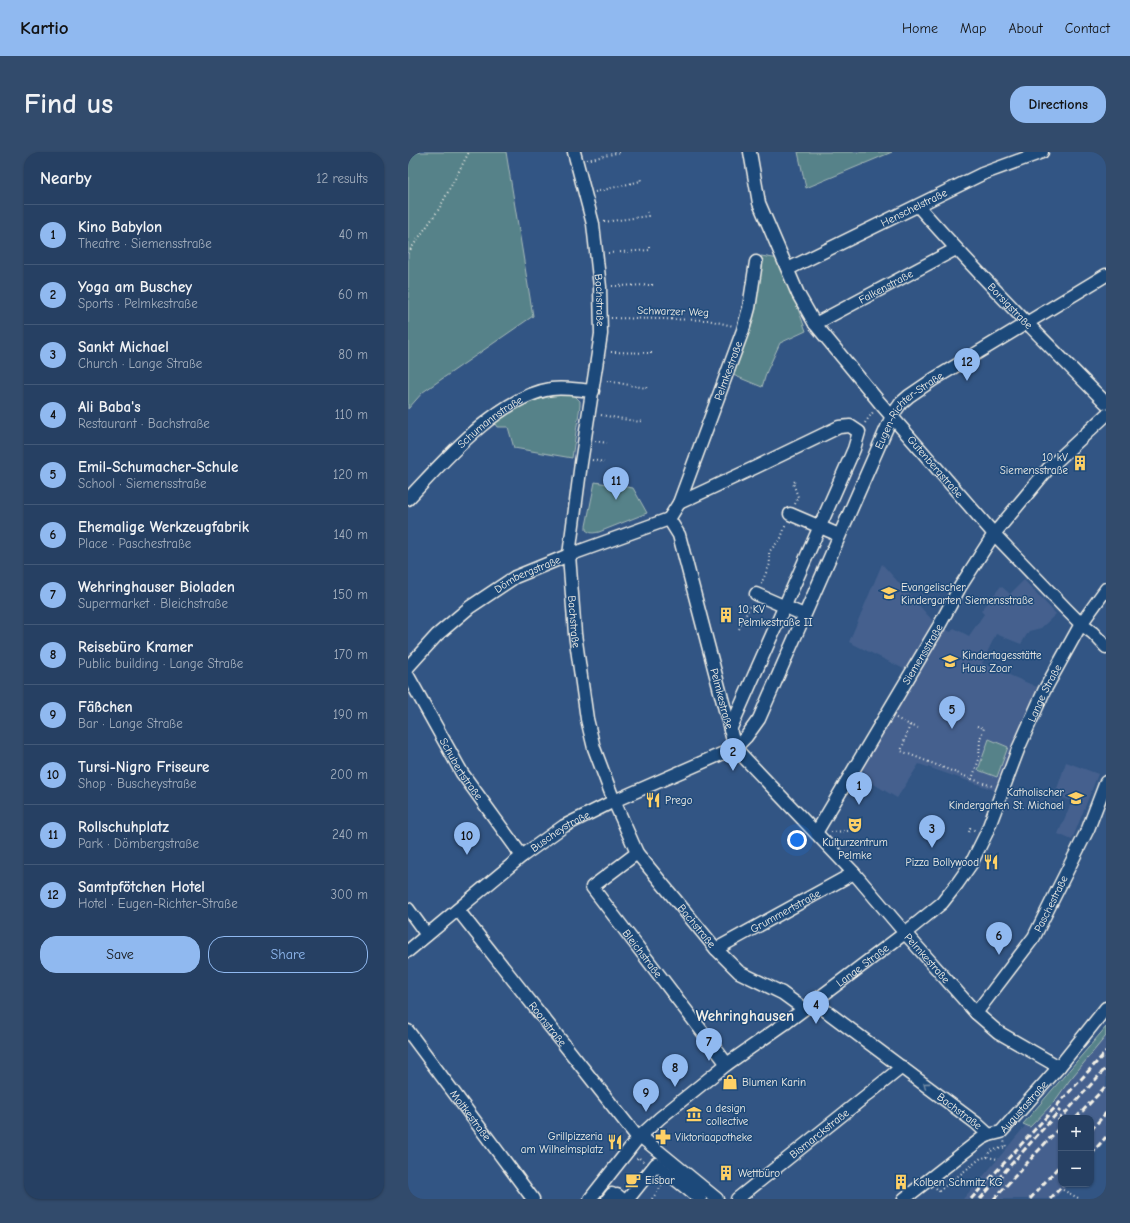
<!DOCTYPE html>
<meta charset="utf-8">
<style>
:root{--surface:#264063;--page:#324b6c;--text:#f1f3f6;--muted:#a4afbe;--line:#425978;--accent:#90b9f0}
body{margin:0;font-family:"Comic Neue",sans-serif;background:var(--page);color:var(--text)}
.controls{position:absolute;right:12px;bottom:12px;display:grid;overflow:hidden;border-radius:8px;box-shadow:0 1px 3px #0004}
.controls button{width:36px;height:36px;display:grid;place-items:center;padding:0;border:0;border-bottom:1px solid var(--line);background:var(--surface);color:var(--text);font:20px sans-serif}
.you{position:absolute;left:389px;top:688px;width:14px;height:14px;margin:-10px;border:3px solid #fff;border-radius:50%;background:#1a73e8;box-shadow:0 0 0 6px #1a73e833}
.badge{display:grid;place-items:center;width:26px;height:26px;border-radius:50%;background:var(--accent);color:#111;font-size:13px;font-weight:700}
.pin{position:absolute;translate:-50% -33px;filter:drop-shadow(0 1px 2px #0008)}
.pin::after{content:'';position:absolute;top:21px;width:14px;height:12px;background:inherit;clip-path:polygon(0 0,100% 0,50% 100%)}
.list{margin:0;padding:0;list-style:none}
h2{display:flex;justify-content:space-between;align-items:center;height:52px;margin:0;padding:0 16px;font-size:17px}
h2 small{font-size:13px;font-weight:400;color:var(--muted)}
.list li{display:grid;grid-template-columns:26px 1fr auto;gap:12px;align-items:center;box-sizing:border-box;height:60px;padding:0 16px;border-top:1px solid var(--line)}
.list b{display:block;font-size:15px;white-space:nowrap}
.list p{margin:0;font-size:13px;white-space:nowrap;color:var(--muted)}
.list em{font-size:13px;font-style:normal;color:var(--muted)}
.actions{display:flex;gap:8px;padding:12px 16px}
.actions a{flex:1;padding:9px 0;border:1px solid var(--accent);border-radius:16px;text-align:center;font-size:14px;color:var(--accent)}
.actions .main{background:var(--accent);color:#111}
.map{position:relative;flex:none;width:698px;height:1047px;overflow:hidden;border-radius:16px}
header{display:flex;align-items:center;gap:24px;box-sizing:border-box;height:56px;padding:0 20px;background:var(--accent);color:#111}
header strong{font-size:19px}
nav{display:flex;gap:22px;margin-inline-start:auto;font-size:14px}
.intro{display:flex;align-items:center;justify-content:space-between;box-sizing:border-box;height:96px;padding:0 24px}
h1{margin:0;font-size:28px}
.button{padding:10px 18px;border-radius:16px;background:var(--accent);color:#111;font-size:14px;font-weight:700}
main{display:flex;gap:24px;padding:0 24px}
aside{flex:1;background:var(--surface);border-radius:16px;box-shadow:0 1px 3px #0004}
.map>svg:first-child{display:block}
.built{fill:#45618e}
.green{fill:#578289;stroke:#a6bab8}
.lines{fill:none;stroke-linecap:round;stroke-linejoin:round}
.street-casing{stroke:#f4f1e8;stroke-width:15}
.path{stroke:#f4f1e8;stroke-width:2;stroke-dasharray:1 3;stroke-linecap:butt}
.street{stroke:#1f4a7a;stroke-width:12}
.rail{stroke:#f4f1e8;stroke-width:3;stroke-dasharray:6 3;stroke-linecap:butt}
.oneway{stroke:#748da6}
.labels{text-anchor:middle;stroke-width:3;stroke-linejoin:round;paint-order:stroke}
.street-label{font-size:11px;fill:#f4f1e8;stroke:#1f4a7a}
.poi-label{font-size:11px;fill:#f4f1e8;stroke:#1f4a7a;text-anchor:start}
.district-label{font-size:15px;font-weight:bold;fill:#f4f1e8;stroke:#1f4a7a}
</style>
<header>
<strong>Kartio</strong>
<nav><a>Home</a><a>Map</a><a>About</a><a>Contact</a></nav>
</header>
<div class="intro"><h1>Find us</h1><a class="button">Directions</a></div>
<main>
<aside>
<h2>Nearby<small>12 results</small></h2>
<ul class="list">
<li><span class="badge">1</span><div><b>Kino Babylon</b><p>Theatre · Siemensstraße</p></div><em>40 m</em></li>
<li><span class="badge">2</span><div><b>Yoga am Buschey</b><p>Sports · Pelmkestraße</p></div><em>60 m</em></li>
<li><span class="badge">3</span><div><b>Sankt Michael</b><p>Church · Lange Straße</p></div><em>80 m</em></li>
<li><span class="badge">4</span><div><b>Ali Baba's</b><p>Restaurant · Bachstraße</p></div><em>110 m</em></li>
<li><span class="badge">5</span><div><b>Emil-Schumacher-Schule</b><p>School · Siemensstraße</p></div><em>120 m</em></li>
<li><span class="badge">6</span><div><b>Ehemalige Werkzeugfabrik</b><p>Place · Paschestraße</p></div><em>140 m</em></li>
<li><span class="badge">7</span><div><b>Wehringhauser Bioladen</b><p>Supermarket · Bleichstraße</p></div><em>150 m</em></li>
<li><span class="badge">8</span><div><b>Reisebüro Kramer</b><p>Public building · Lange Straße</p></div><em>170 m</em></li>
<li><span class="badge">9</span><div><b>Fäßchen</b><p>Bar · Lange Straße</p></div><em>190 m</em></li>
<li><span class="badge">10</span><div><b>Tursi-Nigro Friseure</b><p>Shop · Buscheystraße</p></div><em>200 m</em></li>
<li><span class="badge">11</span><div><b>Rollschuhplatz</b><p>Park · Dömbergstraße</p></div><em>240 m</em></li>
<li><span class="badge">12</span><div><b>Samtpfötchen Hotel</b><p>Hotel · Eugen-Richter-Straße</p></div><em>300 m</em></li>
</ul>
<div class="actions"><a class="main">Save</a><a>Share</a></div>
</aside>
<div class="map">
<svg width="698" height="1047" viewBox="0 0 698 1047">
<rect width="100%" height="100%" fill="#325584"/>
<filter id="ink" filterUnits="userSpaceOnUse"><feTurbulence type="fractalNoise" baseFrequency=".025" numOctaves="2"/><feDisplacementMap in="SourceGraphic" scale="8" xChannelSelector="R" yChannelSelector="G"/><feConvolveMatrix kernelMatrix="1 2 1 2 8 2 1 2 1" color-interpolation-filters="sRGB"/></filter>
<g filter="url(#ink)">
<!-- built -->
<g class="built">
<polygon points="474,412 525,469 498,518 441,490"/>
<polygon points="616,428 648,462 633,476 621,479 613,492 588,482 574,511 629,535 586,638 511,612 489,646 459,628 455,616 536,477 543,480 546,476 561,484 576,462 573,459 593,434 602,442"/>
<polygon points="658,610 690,622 664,688 650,682 664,649 647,643"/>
<polygon points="698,884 698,988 683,1006 683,966 653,966 653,1032 660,1032 655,1038 646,1047 555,1047 584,1014 618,973 623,975 646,950 661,929"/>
</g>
<!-- green -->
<g class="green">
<polygon points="0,0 98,0 125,164 15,240 0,257"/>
<polygon points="390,0 484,0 398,36"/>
<polygon points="353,104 372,107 398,179 372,191 359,219 354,235 325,223 344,172"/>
<path d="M153 242 166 243 172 249V254L164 306 106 296 100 275H89L87 272C90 268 93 266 97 264 115 250 131 247 153 242Z"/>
<path d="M187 330 225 336 239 361 191 380C185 381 183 382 178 378V374Z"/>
<polygon points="581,587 600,595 589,625 570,618"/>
<polygon points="698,875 698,884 661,929 646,950 622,975 615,972"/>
</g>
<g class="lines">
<defs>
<g id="street">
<path id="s1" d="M166 0 185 72 192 135 193 182 173 311 161 403 167 482 179 567 186 596 206 649 229 701 308 797 331 820 374 841 396 857"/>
<path id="s2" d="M342 0 351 51 390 142 407 172 472 251 586 382 658 457 673 472 685 481 698 495"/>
<path id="s3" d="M510 54C570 122 634 187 698 251"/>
<path id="s4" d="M380 117 574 22 634 0"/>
<path id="s5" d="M407 172 548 97"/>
<path id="s6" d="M0 347C35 310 90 245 143 237 156 235 171 238 185 239"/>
<polyline points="271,351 348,315 431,275 442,274 451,280 446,297 322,578"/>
<polyline points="382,362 431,383"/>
<path id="s7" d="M261 367 271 383 327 596 446 721 497 781 568 861 590 880 651 915"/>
<path id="s8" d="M261 367 271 351 335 178 341 156 348 110"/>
<polyline points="348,442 396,463"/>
<path id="s9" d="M0 515 29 483 62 455 107 425 161 403 261 367"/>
<path id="s10" d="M0 524 54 621 114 704"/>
<path id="s11" d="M408 681 531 474 552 435 586 382 640 317 698 263"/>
<path id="s12" d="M229 701 184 735 319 912"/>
<polyline points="0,757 19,783"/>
<path id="s13" d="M50 758 230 986"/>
<path id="s14" d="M308 797 446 721"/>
<path id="s15" d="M0 799 114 704 156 674 206 649 327 596 338 585 351 567 484 264 493 251 501 244 526 227 698 123"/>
<path id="s16" d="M406 850 568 971 581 983"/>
<path id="s17" d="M568 861 626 785 680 677 698 630"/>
<path id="s18" d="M0 879 125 1047"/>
<polyline points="232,984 309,1047"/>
<path id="s19" d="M182 1047 230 986 252 966 319 912 379 870 497 781 534 751 549 732 563 712 578 682 611 595 636 539 673 472 698 437"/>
<polyline points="200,1047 204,1042 208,1045 209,1043 214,1047"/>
<polyline points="220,1047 248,1012 292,1047"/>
<path id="s20" d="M329 1047 494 915"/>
<path id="s21" d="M496 1047 573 987 581 983 593 980 651 915 698 856"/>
</g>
</defs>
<!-- street casing -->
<use href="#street" class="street-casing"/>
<!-- path -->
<g class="path">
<polyline points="179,8 213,0"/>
<polyline points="187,40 233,29 232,26"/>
<polyline points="196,70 240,64 239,60"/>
<polyline points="0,101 31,57 61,0"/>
<polyline points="200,101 242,98 242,94"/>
<polyline points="204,134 244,133 244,129"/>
<polyline points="203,166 300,168 325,174"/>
<polyline points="203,200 243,201 243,197"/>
<polyline points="199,229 238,236 239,232"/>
<polyline points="193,263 232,270 233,269"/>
<polyline points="457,271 465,260"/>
<polyline points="187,289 199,291"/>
<polyline points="184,308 196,310"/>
<polyline points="387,352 390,345 385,331 388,328"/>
<polyline points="353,432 362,412 361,400 373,386 378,372"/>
<polyline points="331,477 343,452"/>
<polyline points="488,566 502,573 493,599 564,627"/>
<polyline points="502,573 510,576"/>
<polyline points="569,574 576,576 572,587 571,607 564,627 584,634"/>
<polyline points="423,680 441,679 443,675"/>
<polyline points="561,680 562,676 568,679"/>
<polyline points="579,1005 582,999 598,995 596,989"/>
<polyline points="229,1007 230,1005 236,1010"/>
<polyline points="528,1036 531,1039 573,1006 579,1005 590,1007"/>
<polyline points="655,1038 672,1047"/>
<polyline points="244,1047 255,1032"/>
</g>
<!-- street -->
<use href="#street" class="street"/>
<!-- rail -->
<g class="rail">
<polyline points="668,966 698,934"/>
<polyline points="650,969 698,916"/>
<polyline points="683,978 698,961"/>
<polyline points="683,1002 698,985"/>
<polyline points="563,1047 698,900"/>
<polyline points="572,1047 652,958"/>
<polyline points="586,1047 653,974"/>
<polyline points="622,1047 653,1012"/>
<polyline points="642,1047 656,1032"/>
</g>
</g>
<!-- one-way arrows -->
<defs><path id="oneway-chevron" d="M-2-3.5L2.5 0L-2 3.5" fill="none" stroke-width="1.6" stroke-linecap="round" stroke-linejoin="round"/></defs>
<use class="oneway" href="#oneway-chevron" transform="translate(518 933) rotate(-143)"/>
</g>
<!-- icons -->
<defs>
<symbol id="building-bare" viewBox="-9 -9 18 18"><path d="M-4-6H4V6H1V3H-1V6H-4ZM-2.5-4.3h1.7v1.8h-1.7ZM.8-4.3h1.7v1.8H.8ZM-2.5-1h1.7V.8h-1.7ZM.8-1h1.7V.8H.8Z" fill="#ffd166" stroke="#1f4a7a" stroke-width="2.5" paint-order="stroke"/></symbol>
<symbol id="school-bare" viewBox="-9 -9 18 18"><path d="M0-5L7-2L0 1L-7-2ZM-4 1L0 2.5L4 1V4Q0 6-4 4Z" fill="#ffd166" stroke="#1f4a7a" stroke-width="2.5" paint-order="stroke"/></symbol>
<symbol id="restaurant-bare" viewBox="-9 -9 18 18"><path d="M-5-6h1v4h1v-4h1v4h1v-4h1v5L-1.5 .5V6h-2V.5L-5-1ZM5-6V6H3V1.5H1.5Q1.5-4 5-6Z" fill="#ffd166" stroke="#1f4a7a" stroke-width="2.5" paint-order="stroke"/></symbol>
<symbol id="theatre-bare" viewBox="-9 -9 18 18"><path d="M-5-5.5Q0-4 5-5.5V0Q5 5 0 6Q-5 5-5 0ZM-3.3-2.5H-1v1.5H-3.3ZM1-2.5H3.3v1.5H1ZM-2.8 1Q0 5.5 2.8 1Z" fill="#ffd166" stroke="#1f4a7a" stroke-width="2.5" paint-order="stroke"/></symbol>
<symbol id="shop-bare" viewBox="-9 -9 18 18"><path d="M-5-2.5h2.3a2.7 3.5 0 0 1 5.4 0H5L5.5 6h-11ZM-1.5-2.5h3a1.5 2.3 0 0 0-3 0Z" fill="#ffd166" stroke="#1f4a7a" stroke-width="2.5" paint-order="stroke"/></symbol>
<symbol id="museum-bare" viewBox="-9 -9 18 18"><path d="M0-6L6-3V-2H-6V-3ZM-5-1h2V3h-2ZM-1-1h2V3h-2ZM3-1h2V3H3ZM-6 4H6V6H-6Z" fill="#ffd166" stroke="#1f4a7a" stroke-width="2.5" paint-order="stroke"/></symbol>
<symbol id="pharmacy-bare" viewBox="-9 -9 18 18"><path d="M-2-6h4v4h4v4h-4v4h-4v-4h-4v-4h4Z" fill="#ffd166" stroke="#1f4a7a" stroke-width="2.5" paint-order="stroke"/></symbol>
<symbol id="cafe-bare" viewBox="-9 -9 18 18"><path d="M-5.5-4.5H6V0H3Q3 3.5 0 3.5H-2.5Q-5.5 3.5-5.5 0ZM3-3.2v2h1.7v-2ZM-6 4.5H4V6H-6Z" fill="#ffd166" stroke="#1f4a7a" stroke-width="2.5" paint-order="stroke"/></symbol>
</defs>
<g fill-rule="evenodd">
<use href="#building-bare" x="661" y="300" width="22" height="22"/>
<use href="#school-bare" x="470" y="430" width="22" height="22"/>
<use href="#building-bare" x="307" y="452" width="22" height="22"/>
<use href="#school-bare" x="531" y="498" width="22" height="22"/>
<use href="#school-bare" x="657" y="635" width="22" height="22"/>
<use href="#restaurant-bare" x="234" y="637" width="22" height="22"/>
<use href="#theatre-bare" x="436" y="662" width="22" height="22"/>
<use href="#restaurant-bare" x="572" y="699" width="22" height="22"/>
<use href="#shop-bare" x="311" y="919" width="22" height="22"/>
<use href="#museum-bare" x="275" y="951" width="22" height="22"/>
<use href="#pharmacy-bare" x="244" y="974" width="22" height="22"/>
<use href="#restaurant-bare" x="196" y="979" width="22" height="22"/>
<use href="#building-bare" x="307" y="1010" width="22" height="22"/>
<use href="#cafe-bare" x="214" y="1017" width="22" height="22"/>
<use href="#building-bare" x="482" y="1019" width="22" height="22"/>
</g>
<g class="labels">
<!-- street labels -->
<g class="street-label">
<text dy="4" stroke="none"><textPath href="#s4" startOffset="140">Henschelstraße</textPath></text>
<text dy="4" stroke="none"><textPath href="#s5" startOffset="80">Falkenstraße</textPath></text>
<text dy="4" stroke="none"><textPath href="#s1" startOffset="151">Bachstraße</textPath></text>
<text dy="4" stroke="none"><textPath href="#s3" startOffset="136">Borsigstraße</textPath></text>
<text transform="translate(265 159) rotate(2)" y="4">Schwarzer Weg</text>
<text dy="4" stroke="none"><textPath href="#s8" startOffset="160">Pelmkestraße</textPath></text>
<text dy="4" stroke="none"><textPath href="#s15" startOffset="772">Eugen-Richter-Straße</textPath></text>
<text dy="4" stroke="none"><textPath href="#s6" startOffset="113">Schumannstraße</textPath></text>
<text dy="4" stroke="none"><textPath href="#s2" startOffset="372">Gutenbergstraße</textPath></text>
<text dy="4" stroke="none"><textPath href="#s9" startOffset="153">Dömbergstraße</textPath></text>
<text dy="4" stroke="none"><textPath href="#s1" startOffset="475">Bachstraße</textPath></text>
<text dy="4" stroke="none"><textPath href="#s11" startOffset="208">Siemensstraße</textPath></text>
<text dy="4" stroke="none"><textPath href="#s19" startOffset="697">Lange Straße</textPath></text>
<text dy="4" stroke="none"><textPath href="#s7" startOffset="188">Pelmkestraße</textPath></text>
<text dy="4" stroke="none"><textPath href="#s10" startOffset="107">Schubertstraße</textPath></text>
<text dy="4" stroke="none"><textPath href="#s15" startOffset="194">Buscheystraße</textPath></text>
<text dy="4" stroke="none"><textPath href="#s17" startOffset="133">Paschestraße</textPath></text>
<text dy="4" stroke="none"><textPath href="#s14" startOffset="79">Grummertstraße</textPath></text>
<text dy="4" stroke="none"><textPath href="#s1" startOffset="811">Bachstraße</textPath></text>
<text dy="4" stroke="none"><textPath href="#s12" startOffset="140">Bleichstraße</textPath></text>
<text dy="4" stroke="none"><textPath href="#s7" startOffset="524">Pelmkestraße</textPath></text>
<text dy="4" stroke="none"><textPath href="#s19" startOffset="361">Lange Straße</textPath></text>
<text dy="4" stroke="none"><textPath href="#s13" startOffset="145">Roonstraße</textPath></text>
<text dy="4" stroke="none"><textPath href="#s21" startOffset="153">Augustastraße</textPath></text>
<text dy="4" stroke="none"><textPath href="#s16" startOffset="182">Bachstraße</textPath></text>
<text dy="4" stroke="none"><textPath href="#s18" startOffset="105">Moltkestraße</textPath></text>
<text dy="4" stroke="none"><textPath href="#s20" startOffset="105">Bismarckstraße</textPath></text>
</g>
<!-- poi labels -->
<g class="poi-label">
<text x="660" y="309" text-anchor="end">10 kV<tspan x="660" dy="13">Siemensstraße</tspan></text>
<text x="493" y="439">Evangelischer<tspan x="493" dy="13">Kindergarten Siemensstraße</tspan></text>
<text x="330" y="461">10 KV<tspan x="330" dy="13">Pelmkestraße II</tspan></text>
<text x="554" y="507">Kindertagesstätte<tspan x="554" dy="13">Haus Zoar</tspan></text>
<text x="656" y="644" text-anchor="end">Katholischer<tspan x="656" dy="13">Kindergarten St. Michael</tspan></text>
<text x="257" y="652">Prego</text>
<text x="447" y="694" text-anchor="middle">Kulturzentrum<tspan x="447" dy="13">Pelmke</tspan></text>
<text x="571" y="714" text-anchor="end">Pizza Bollywood</text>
<text x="334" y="934">Blumen Karin</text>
<text x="298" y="960">a design<tspan x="298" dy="13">collective</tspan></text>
<text x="195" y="988" text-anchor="end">Grillpizzeria<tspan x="195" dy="13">am Wilhelmsplatz</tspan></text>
<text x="267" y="989">Viktoriaapotheke</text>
<text x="330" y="1025">Wettbüro</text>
<text x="237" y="1032">Eisbar</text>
<text x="505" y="1034">Kolben Schmitz KG</text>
</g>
<!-- district labels -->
<g class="district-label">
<text x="337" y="869">Wehringhausen</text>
</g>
</g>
</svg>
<div class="controls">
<button>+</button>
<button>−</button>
</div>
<div class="you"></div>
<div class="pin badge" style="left:451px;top:653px">1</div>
<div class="pin badge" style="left:325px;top:619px">2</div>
<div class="pin badge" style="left:524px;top:696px">3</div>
<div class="pin badge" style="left:408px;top:872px">4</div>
<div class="pin badge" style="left:544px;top:577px">5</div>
<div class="pin badge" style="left:591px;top:803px">6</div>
<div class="pin badge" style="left:301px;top:909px">7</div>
<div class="pin badge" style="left:267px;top:935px">8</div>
<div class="pin badge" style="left:238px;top:960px">9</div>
<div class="pin badge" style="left:59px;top:703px">10</div>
<div class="pin badge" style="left:208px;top:348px">11</div>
<div class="pin badge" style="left:559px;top:229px">12</div>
</div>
</main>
